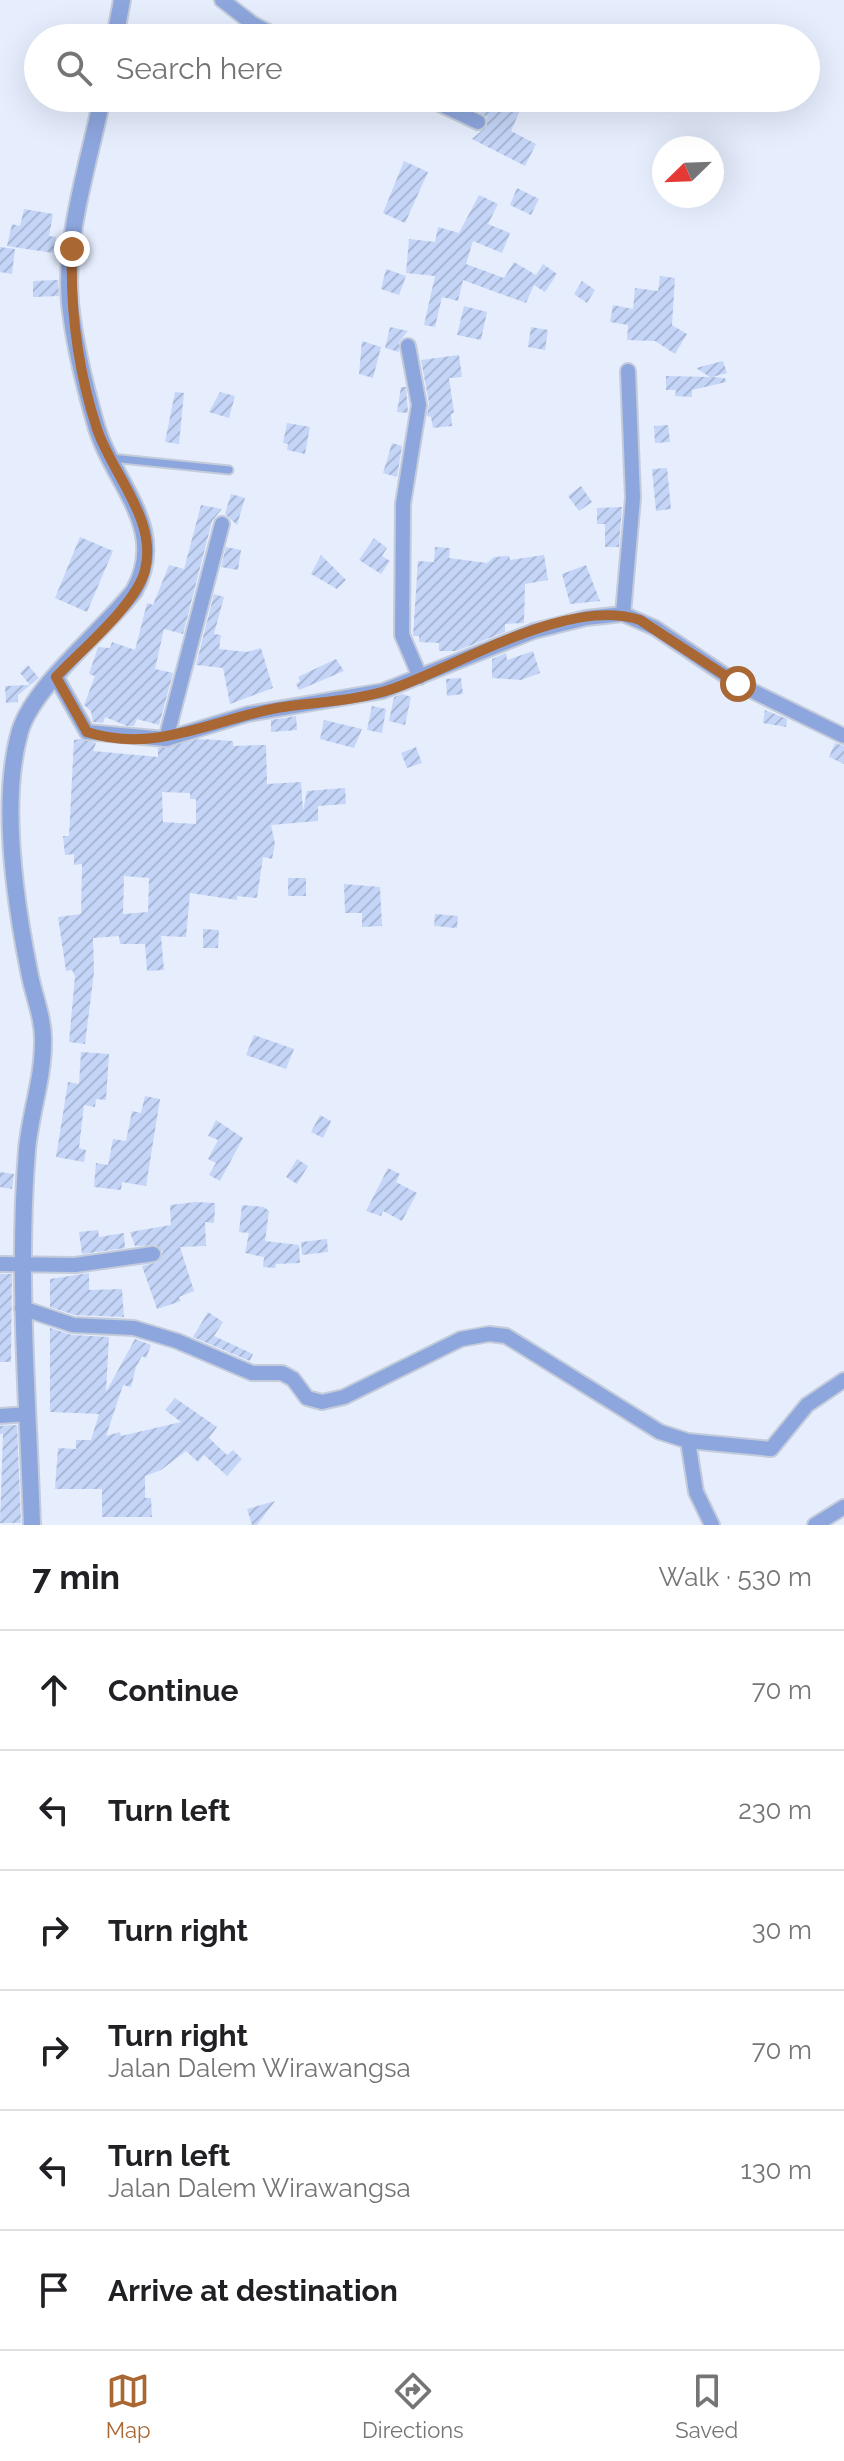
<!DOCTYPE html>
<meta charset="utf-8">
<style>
:root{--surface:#fff;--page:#f6f6f6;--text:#202124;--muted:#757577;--line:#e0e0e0;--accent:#a96734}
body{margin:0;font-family:Raleway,sans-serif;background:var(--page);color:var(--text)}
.compass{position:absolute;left:652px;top:136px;width:72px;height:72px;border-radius:50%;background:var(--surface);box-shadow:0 8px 32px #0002;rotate:247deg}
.stop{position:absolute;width:24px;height:24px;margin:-18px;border:6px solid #a96734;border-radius:50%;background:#fff}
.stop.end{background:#a96734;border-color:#fff;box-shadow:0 2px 8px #0008}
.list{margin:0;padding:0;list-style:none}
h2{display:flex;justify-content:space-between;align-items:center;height:104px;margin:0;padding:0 32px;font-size:34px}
h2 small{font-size:26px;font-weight:400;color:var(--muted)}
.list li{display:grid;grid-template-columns:52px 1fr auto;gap:24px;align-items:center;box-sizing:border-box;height:120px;padding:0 32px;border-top:2px solid var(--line)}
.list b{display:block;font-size:30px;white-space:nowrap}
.list p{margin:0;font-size:26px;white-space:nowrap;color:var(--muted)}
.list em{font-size:26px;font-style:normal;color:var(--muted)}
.icon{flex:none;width:44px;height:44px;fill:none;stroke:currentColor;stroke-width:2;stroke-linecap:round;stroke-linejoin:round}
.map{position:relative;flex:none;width:844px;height:1525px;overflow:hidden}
.search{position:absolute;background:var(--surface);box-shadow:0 8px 32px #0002;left:24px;right:24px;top:24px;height:88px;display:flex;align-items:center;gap:20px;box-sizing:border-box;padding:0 28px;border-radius:44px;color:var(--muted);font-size:30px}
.sheet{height:824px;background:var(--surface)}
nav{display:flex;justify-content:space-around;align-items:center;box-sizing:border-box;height:112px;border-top:2px solid var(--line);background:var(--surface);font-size:22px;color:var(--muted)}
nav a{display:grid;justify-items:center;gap:4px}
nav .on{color:var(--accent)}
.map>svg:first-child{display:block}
.building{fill:url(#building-hatch);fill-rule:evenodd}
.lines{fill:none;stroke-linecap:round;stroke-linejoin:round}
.service-casing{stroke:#c4ccdb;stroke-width:11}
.minor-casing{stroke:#c4ccdb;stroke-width:18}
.tertiary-casing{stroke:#c4ccdb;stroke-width:20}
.service{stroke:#8da6dd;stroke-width:7}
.minor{stroke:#8da6dd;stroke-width:14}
.tertiary{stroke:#8da6dd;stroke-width:16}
.route{stroke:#a96734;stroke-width:10}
</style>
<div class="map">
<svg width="844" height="1525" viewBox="0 0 844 1525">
<defs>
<pattern id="building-hatch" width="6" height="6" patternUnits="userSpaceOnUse" patternTransform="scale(2)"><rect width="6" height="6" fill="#c4d5f8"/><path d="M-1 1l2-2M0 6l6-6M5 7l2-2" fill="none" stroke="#a9b7d5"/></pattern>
</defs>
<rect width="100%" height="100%" fill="#e6eefe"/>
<!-- building -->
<g class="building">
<polygon points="484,98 504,106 506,101 521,108 511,131 536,144 525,166 472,139 487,126 487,117 478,111"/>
<polygon points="404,161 428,172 405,223 383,213"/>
<polygon points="517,188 539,199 531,215 510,205"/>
<polygon points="479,195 498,204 488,224 510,233 502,253 473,241 466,264 504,278 514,262 536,275 543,264 557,274 545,292 534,285 526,303 463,280 458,301 442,297 435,327 424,325 435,276 406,273 409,239 435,242 438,227 459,233"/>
<polygon points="24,209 53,214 49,236 56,237 53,253 7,246 12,224 20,226"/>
<polygon points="0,247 15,249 12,274 0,272"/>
<polygon points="386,269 406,276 399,295 381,289"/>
<polygon points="660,276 675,278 672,325 687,334 675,354 655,341 627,340 628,325 610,322 613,305 633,309 635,288 658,291"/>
<polygon points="58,280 59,296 33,297 33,281"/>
<polygon points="582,281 595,290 587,303 574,294"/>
<polygon points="464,306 487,312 481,340 457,335"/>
<polygon points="390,327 408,331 399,342 399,352 385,348"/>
<polygon points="531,327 548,330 545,350 528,347"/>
<polygon points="362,341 381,347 373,378 359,374"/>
<polygon points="459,355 462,377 449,378 454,413 451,414 452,426 433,428 431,417 427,416 429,403 421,360"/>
<polygon points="723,361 727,373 712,377 725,378 726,382 692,390 692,397 675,396 676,390 666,390 666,376 710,377 696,368"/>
<polygon points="401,387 406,387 408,413 397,412"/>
<polygon points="175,392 184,393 179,444 165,442"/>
<polygon points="220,392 235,396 229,418 209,412"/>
<polygon points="287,423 310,427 305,454 287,450 288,444 283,443"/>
<polygon points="668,425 670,442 655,443 654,426"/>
<polygon points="392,443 402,446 397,477 383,473"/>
<polygon points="667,468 671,509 656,511 652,469"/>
<polygon points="581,486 592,502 579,511 568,496"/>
<polygon points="231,494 245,498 237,525 225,514"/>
<polygon points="201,505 222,509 212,521 183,634 164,629 155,669 173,673 159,725 137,719 134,726 127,726 105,717 103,723 93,722 91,711 84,705 95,676 89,674 98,647 110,648 112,642 135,650 147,603 153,605 169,565 184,569"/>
<polygon points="622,507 619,547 605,547 605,524 597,524 597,508"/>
<polygon points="80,537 113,551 87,612 55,598"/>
<polygon points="374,538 387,548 382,556 390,561 381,574 359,560"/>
<polygon points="226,547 241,550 238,570 221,567"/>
<polygon points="435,547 450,548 449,558 487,563 494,557 509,556 510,560 544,555 548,580 525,584 524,623 505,624 505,632 456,651 439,651 439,643 419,642 419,636 413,636 418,561 434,562"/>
<polygon points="321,555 346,580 337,589 311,574"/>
<polygon points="586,565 600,601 570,604 562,574"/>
<polygon points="214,594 224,597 214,634 221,635 219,649 247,652 261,648 273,688 230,704 223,668 196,665"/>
<polygon points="533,651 540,673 521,680 492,678 492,659 506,653 507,660"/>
<polygon points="336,659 344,671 299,690 296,684 300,681 298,677"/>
<polygon points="28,665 39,678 18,695 18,702 6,703 5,686 30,685 20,673"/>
<polygon points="461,678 463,694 447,696 446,679"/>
<polygon points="402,694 411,697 405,725 389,721 394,697"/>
<polygon points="372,706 386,709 382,733 367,730"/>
<polygon points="765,710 787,719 786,727 763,723"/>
<polygon points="296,716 297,730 271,732 271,720"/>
<polygon points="324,720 362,729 354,748 320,739"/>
<path d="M80 739 96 743 93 751 158 757V748L199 739 233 741V746L266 745 267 784 301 782 303 811 307 791 345 788 346 804 318 806V821L271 825 275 844 272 859 263 857 257 898 237 896V900L190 893 186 937 161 936 164 970 147 971 145 944H120L119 936 93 938 94 972 85 1044 69 1042 75 976 72 970 66 971 58 917 81 914 82 864 74 865V854L65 855 63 836H69L74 740ZM162 792 190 793V799H196V824L163 822ZM124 876 149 878 148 912 123 914Z"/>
<polygon points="835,743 844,746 844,764 829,757"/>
<polygon points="416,747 422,763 407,768 401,753"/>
<rect x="288" y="878" width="18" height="18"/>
<polygon points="344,884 380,887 382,926 362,927 362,913 345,913"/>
<polygon points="435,914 458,916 457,928 434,926"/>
<polygon points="203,929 219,930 218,948 203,948"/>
<polygon points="254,1035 294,1049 286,1069 246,1055"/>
<polygon points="81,1052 109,1054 106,1100 96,1099 95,1107 84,1105 79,1148 86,1150 84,1162 56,1157 68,1082 79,1084"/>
<polygon points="145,1096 160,1099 146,1186 122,1182 121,1190 94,1187 96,1163 108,1165 113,1139 126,1141 132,1111 141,1113"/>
<polygon points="320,1115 331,1121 323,1138 311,1132"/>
<polygon points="216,1120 243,1138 220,1181 209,1175 216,1163 208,1159 218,1140 208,1136"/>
<polygon points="297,1159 308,1166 297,1184 286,1177"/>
<polygon points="388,1168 400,1174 396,1182 417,1193 402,1221 383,1211 381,1216 366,1211"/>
<polygon points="0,1172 14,1174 12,1189 0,1187"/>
<polygon points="196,1202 215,1203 215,1209 214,1223 205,1222 206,1246 180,1247 194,1291 179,1297 181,1301 157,1309 142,1266 158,1262 163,1252 156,1245 135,1246 130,1232 171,1225 170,1205"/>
<polygon points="242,1205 264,1207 269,1211 265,1241 299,1245 300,1263 276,1264 275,1268 263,1267 264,1257 245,1253 249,1233 239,1232"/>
<polygon points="98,1230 99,1237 124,1233 125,1248 82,1254 79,1232"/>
<polygon points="327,1239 328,1252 302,1255 301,1242"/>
<polygon points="89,1273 89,1290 122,1289 124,1317 75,1315 50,1307 50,1279"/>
<polygon points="0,1274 12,1274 11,1362 0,1362"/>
<polygon points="208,1312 223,1322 214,1336 253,1354 250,1361 193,1337"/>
<polygon points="50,1328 72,1335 109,1337 106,1392 135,1339 151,1345 146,1358 142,1356 136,1367 131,1387 123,1385 106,1436 120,1432 121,1436 181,1422 165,1410 175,1398 217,1427 209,1438 227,1455 233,1450 242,1459 227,1476 204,1455 198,1462 186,1451 161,1470 145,1476 145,1498 151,1498 152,1517 102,1517 102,1489 55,1489 58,1448 76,1449 76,1440 91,1440 99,1414 50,1412"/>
<polygon points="17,1425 21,1523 0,1523 3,1434 0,1434 0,1426"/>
<polygon points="275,1501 257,1525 252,1525 247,1509"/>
</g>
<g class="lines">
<defs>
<polyline id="service" points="111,458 229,470"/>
<g id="minor">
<polyline points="222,0 253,24 280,38"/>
<polyline points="427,98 478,122"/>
<polyline points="408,346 419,405 403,504 402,635 420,677"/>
<polyline points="623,614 633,498 628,371"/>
<polyline points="56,677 87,732 166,739 248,714 383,691 534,631 586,618 623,614 655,628 738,684 844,736"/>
<polyline points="166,739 222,524"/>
<polyline points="0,1264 75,1265 153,1254"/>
<polyline points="22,1308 73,1325 134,1328 177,1341 252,1373 282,1373 293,1379 307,1398 322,1402 344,1397 461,1339 489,1334 506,1336 660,1432 688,1441 771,1449 807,1405 844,1380"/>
<polyline points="0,1416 28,1414"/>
<polyline points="688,1441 696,1492 712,1525"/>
<polyline points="815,1525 844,1507"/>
</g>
<g id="tertiary">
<polyline points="115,38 122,0"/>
<path d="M32 1525C28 1400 17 1274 27 1150 30 1114 43 1080 43 1042 44 1019 33 994 29 971 15 901 0 801 20 731 34 685 103 631 134 591 170 527 111 482 95 422 84 383 74 343 70 303 64 236 89 163 102 98"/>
</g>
</defs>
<!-- service casing -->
<use href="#service" class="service-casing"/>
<!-- minor casing -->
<use href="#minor" class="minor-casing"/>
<!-- tertiary casing -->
<use href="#tertiary" class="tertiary-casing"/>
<!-- service -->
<use href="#service" class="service"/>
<!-- minor -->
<use href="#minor" class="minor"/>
<!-- tertiary -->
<use href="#tertiary" class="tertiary"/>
</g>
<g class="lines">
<!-- route -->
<path class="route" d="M72 249C70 311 78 371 97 429 112 474 158 520 145 570 137 604 80 651 56 677L87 732C154 754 213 720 277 708 315 702 356 701 392 689 459 666 569 596 640 620L738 684"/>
</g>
</svg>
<svg class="compass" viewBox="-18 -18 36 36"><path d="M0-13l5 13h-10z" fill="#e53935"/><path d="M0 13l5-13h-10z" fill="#757577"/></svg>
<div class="stop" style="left:738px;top:684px"></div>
<div class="stop end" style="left:72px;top:249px"></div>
<div class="search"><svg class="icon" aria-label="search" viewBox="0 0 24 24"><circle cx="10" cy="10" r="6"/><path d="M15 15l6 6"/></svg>Search here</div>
</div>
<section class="sheet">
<h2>7 min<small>Walk · 530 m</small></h2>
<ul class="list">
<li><svg class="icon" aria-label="ahead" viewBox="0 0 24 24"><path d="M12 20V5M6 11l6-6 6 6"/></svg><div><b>Continue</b></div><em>70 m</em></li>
<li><svg class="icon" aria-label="left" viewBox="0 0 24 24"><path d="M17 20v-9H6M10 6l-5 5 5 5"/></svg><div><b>Turn left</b></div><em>230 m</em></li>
<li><svg class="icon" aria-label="right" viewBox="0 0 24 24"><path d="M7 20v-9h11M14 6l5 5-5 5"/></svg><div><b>Turn right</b></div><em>30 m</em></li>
<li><svg class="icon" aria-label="right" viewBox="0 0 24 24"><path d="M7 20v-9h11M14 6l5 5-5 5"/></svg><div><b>Turn right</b><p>Jalan Dalem Wirawangsa</p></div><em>70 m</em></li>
<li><svg class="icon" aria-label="left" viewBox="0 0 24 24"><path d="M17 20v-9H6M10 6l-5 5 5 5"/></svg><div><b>Turn left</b><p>Jalan Dalem Wirawangsa</p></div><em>130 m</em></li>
<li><svg class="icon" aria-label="arrive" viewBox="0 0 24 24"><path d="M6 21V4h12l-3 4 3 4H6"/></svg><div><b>Arrive at destination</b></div></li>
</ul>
</section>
<nav>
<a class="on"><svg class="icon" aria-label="map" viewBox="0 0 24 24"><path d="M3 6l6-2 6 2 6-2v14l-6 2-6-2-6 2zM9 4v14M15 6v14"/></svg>Map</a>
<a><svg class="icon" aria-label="directions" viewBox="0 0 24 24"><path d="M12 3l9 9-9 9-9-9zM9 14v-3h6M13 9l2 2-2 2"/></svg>Directions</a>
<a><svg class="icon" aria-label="saved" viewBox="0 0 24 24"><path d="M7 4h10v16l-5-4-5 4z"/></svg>Saved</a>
</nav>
